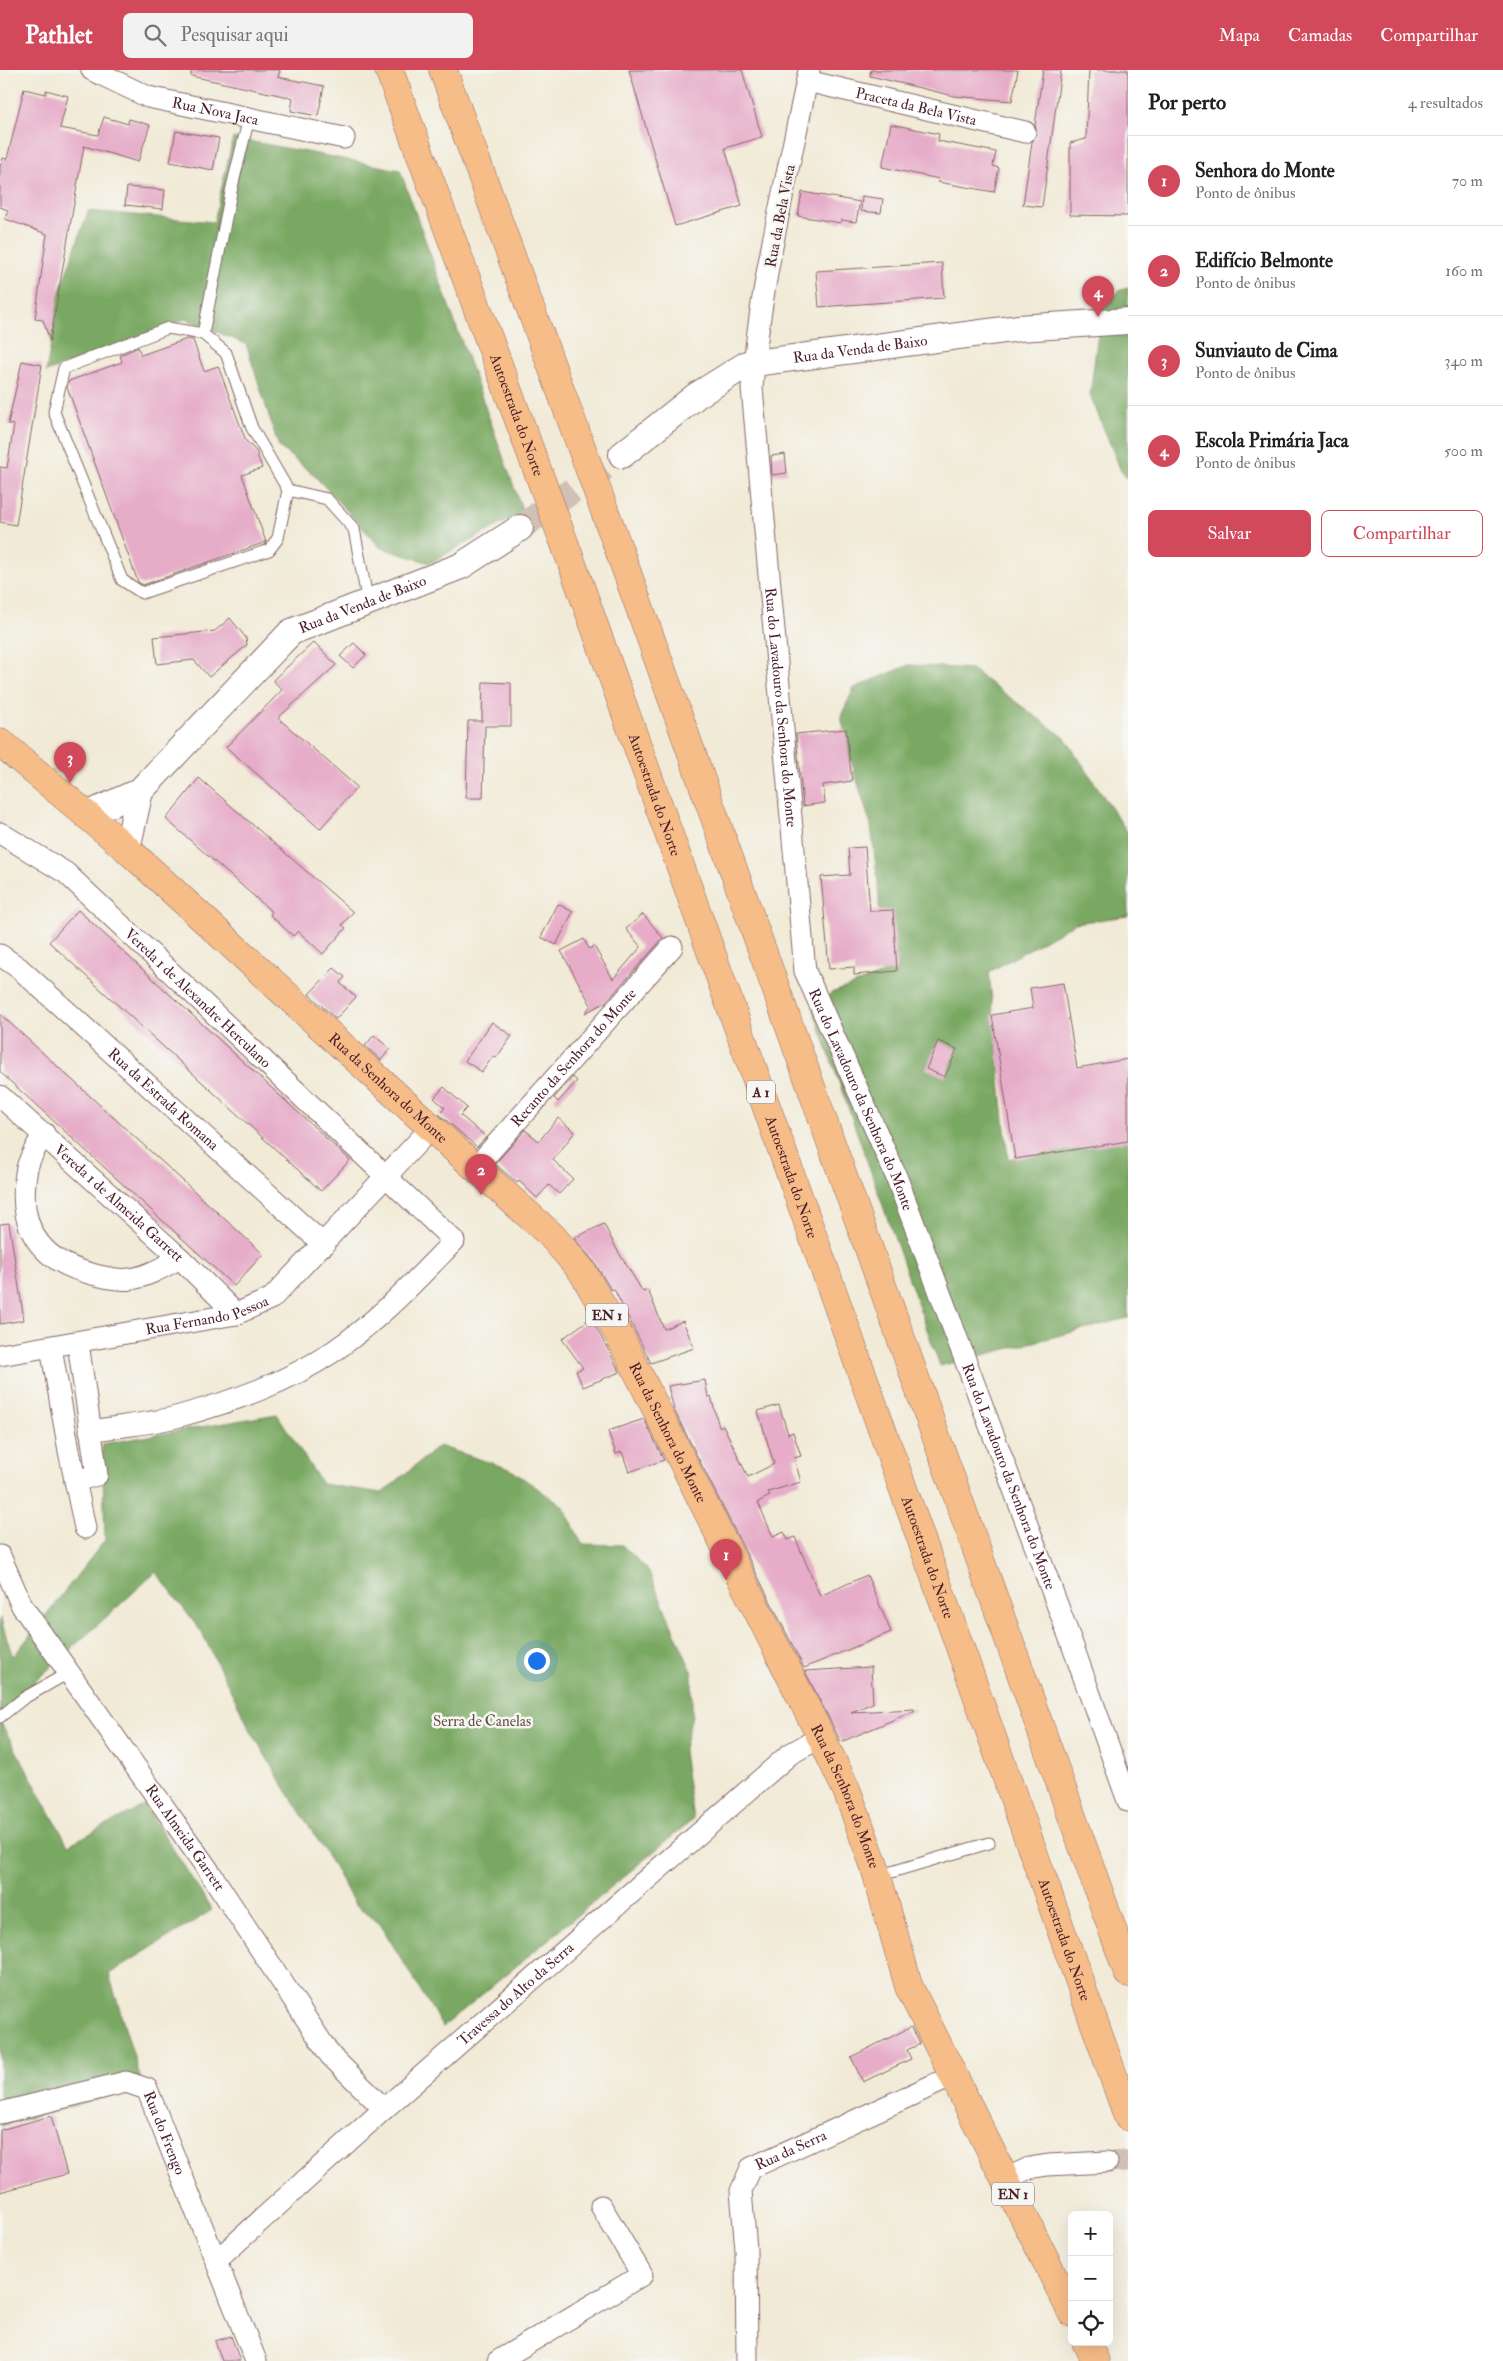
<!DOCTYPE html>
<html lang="pt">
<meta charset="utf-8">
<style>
:root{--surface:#fff;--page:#f2f2f2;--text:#202124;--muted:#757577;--line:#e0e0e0;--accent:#d1495b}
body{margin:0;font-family:"IM FELL Double Pica",serif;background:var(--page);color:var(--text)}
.controls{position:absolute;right:15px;bottom:15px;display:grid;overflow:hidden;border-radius:8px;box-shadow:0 5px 20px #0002}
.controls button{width:45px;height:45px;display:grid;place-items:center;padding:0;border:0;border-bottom:1px solid var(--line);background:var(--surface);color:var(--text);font:25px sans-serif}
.you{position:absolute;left:536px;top:1590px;width:18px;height:18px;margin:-12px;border:4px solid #fff;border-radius:50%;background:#1a73e8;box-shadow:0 0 0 8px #1a73e833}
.badge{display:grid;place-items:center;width:32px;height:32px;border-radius:50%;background:var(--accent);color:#fff;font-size:16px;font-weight:700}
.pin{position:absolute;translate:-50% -41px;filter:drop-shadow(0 1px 2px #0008)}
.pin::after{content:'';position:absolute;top:26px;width:18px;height:15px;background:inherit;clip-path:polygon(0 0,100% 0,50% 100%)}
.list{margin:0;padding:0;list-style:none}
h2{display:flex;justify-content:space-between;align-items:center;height:65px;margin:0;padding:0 20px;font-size:21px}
h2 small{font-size:16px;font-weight:400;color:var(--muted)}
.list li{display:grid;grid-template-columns:32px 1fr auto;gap:15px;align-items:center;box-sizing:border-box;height:90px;padding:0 20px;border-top:1px solid var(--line)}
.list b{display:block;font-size:19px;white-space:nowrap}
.list p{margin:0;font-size:16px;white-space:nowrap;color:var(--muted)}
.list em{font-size:16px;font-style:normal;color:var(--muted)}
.actions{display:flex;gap:10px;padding:15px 20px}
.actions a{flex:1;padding:11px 0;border:1px solid var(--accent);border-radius:8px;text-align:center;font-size:18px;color:var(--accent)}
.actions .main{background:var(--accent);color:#fff}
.icon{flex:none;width:28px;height:28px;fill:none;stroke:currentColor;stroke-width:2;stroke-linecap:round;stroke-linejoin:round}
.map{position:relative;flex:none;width:1128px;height:2291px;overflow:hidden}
header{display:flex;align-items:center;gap:30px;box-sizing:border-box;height:70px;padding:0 25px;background:var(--accent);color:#fff}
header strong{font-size:24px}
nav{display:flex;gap:28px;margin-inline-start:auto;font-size:18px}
.search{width:350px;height:45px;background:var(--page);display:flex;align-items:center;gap:12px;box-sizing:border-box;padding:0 18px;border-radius:8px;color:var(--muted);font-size:19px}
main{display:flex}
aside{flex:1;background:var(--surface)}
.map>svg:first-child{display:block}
.forest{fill:#79a862;stroke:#626446}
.building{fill:#e6acc8}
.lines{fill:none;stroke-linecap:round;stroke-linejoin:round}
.minor-tunnel{stroke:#d0c1b4;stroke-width:21;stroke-dasharray:21 11;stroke-linecap:butt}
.tertiary-tunnel{stroke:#d0c1b4;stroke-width:26;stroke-dasharray:26 13;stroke-linecap:butt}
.service-casing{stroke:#846667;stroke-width:13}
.minor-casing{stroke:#846667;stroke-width:23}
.tertiary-casing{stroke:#846667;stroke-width:28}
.primary-casing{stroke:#846667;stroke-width:29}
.motorway-casing{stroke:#846667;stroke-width:29}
.service{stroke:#fff;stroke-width:11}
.minor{stroke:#fff;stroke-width:21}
.tertiary{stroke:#fff;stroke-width:26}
.primary{stroke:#f7bd88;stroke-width:28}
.motorway{stroke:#f7bd88;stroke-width:28}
.labels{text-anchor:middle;stroke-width:5;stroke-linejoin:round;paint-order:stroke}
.shield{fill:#f6f6f2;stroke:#7e6067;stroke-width:1}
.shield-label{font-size:14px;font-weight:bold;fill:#4a1f2b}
.street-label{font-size:15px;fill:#4a1f2b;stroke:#f6f6f2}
.park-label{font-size:15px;fill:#61503f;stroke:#f6f6f2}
</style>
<header>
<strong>Pathlet</strong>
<div class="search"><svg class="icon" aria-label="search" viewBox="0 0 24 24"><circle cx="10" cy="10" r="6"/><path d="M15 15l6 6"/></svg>Pesquisar aqui</div>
<nav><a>Mapa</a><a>Camadas</a><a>Compartilhar</a></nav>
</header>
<main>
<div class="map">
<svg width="1128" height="2291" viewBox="0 0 1128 2291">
<rect width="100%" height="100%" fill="#f6f6f2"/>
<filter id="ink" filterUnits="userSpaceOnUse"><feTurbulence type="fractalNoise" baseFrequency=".02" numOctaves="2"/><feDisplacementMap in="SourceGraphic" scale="10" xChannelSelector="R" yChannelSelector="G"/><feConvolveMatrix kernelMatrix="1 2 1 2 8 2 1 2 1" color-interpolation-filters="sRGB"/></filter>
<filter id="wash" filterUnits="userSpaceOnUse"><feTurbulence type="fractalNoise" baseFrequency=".0096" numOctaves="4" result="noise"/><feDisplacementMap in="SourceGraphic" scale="20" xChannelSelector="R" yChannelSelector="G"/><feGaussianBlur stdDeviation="1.12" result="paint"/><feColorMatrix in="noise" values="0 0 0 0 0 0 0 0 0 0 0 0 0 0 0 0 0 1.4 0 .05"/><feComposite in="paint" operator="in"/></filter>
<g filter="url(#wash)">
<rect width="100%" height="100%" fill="#f1ead6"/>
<!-- forest -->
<g class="forest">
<polygon points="233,68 400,100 523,442 430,493 381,478 313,404 279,377 246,274 185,249 46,302 60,221 88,141 214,152"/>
<polygon points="1128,218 1128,410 1121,401 1090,325 1101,241 1120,220"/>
<polygon points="909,595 971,599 1065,668 1128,763 1128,846 1075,853 989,902 1008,1089 1128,1068 1128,1248 940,1296 813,939 831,923 883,904 878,813 871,756 850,687 841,646 854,618"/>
<polygon points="277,1344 322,1414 382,1423 439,1376 510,1399 564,1437 582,1474 622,1475 648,1500 692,1602 692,1645 683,1682 693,1749 443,1957 380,1854 354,1833 326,1783 278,1707 250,1659 202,1563 156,1502 0,1643 0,1548 13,1587 105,1470 102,1374"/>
<polygon points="0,1651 68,1775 145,1735 212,1840 109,1904 146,2027 129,2021 0,2056"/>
</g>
<g id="blocks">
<!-- building -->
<g class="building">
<polygon points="191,0 280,0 278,7 324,16 318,46 291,41 293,28 191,6"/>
<polygon points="629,0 742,0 762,67 725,78 742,136 675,156"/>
<polygon points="871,0 1018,0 1012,31 954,26 870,6"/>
<polygon points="1043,0 1061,0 1042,137 1023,135 1032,72 1037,64 1035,55"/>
<polygon points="1089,0 1128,0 1128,146 1070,145 1070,73 1086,69"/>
<polygon points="24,19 46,24 46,20 68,26 60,58 98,65 104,47 128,54 129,49 150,55 138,92 84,76 50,271 43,250 35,249 47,164 5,149 8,140 0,137 0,97 3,88 7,89"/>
<polygon points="891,54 939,64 938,71 996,82 993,96 999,98 994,122 938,112 939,109 882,97"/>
<polygon points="176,61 219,68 213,100 170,92"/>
<polygon points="127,117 165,120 163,139 125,135"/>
<polygon points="802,122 860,132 856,152 841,150 841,153 798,146"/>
<polygon points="862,126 883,129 881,143 861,141"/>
<polygon points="942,193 944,228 819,237 816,201"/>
<polygon points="187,269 193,270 204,301 218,296 246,371 256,381 262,398 242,405 266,472 143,515 138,512 67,317 69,311 122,292 120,285 138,277 141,285"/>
<polygon points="22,291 42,295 16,455 0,452 0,397 7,398 14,355 8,354"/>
<polygon points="785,384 787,403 772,405 771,386"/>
<polygon points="230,548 246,568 247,575 209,607 194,590 157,594 154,567 215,561"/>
<polygon points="314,572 336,595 278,648 357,717 320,759 226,677 282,620 273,610"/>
<polygon points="354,573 366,585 353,598 340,586"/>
<polygon points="483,612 511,613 511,656 485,656 483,728 466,728 468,651 482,651"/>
<polygon points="846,659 852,711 823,715 825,733 803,736 796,664"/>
<polygon points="199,708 353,842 342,855 346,858 323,884 298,861 293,866 270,845 272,842 166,749"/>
<polygon points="865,777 870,841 893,840 897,901 854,905 854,897 829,899 821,807 850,805 848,778"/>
<polygon points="558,834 573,842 556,875 541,867"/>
<polygon points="78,840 350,1090 321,1121 49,872"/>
<polygon points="643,844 663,868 606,932 585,943 591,935 561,881 584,869 589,879 594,876 613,909 641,877 626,859"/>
<polygon points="334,898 345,907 340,913 356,927 336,949 309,924"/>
<polygon points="1063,913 1077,998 1128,989 1128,1071 1015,1089 992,945 1033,938 1030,918"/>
<polygon points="0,944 263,1184 234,1216 0,1002"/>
<polygon points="492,952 512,966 496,988 493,986 482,1002 465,991"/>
<polygon points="374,965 390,979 381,990 365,976"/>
<polygon points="938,971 957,979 945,1007 926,999"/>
<polygon points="573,1007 577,1011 558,1032 554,1028"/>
<polygon points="444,1017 467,1038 460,1045 486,1067 477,1077 439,1044 445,1038 434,1028"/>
<polygon points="558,1048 575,1062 553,1090 573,1109 559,1124 549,1115 537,1128 519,1111 517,1113 495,1094 525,1060 539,1071"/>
<polygon points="9,1153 24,1250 0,1254 0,1154"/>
<polygon points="604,1154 616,1178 643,1222 648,1220 664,1259 683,1251 694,1278 651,1293 614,1219 611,1220 595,1193 574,1168"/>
<polygon points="591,1248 620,1302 583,1317 576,1301 583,1298 562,1269"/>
<polygon points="705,1310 708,1327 711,1326 719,1357 723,1355 748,1407 774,1394 758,1341 779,1335 788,1364 793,1362 801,1386 794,1388 801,1412 768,1422 770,1426 758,1432 773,1467 784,1462 788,1470 795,1467 820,1526 867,1505 891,1562 804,1598 674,1340 668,1316"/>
<polygon points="644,1349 664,1390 629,1402 622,1382 616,1384 608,1361"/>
<polygon points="871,1597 873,1633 851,1642 914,1639 914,1641 841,1672 805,1601"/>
<polygon points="911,1957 920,1974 907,1980 911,1989 863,2012 851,1987"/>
<polygon points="51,2046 67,2104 0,2122 0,2060"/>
<polygon points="231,2266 240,2291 222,2291 215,2271"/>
</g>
</g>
</g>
<g filter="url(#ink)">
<use href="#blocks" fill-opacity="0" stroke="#846667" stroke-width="1"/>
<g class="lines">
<!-- minor-tunnel -->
<polyline class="minor-tunnel" points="1107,2092 1128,2091"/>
<!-- tertiary-tunnel -->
<polyline class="tertiary-tunnel" points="520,458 622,385"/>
<defs>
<g id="service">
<polyline points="203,264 232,117 249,48"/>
<polyline points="288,420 278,468 269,480 142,523 122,510 54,342 64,298 168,258 203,264 226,283 252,358 288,420 327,429 354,459 368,533"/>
<polyline points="0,1647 24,1628 70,1602"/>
<polyline points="878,1806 989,1773"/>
</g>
<g id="minor">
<path id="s1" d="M92 0 148 27 344 68"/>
<path id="s2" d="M809 0C788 105 760 211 752 318L805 901 896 1106 1072 1574 1128 1731"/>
<path id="s3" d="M807 11 1025 62"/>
<path id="s4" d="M0 763 66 803 454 1171C416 1210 379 1250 334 1281 287 1313 231 1332 176 1347 149 1354 119 1356 90 1361"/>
<path id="s5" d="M0 885 19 898 324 1175"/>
<path id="s6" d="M0 1026 180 1188 236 1244"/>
<path d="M44 1063C38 1074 30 1086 27 1098 17 1149 33 1187 85 1202 98 1206 116 1211 130 1209 147 1207 165 1196 180 1188"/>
<path id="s7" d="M475 1098 672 877"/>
<polyline points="51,1277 69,1381 85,1458"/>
<path id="s8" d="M0 1285 236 1244 272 1228 431 1058"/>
<polyline points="75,1411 97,1405 78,1273"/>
<path id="s9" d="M0 1486 22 1536 209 1801 330 1985 384 2039"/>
<path id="s10" d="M0 2043 126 2012 147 2019 256 2291"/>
<polyline points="1006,2109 1029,2098 1048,2095 1107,2092"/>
<path id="s11" d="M217 2190 384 2039 790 1684 821 1667"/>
<polyline points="498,2291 642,2205 601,2136"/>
<path id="s12" d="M747 2291 746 2180 741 2121 751 2098 953 2006"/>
</g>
<g id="tertiary">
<path id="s13" d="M622 385 696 326 747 294 1019 258 1128 251"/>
<path id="s14" d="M87 745 140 721 291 562 461 496 520 458"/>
<polyline points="127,779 140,721"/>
</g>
<g id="primary">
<path id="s15" d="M0 672 127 779 447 1072 551 1165 582 1201 620 1267 821 1667 847 1721 874 1795 909 1917 1072 2243"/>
<polyline points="1086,2272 1095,2291"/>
</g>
<g id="motorway">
<path id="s16" d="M389 0 574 499 1128 2047"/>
<polyline points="443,0 619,480 1128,1903"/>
</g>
</defs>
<!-- service casing -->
<use href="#service" class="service-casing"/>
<!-- minor casing -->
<use href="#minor" class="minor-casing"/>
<!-- tertiary casing -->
<use href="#tertiary" class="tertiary-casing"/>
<!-- primary casing -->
<use href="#primary" class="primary-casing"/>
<!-- motorway casing -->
<use href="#motorway" class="motorway-casing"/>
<!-- service -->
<use href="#service" class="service"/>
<!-- minor -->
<use href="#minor" class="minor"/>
<!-- tertiary -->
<use href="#tertiary" class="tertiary"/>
<!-- primary -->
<use href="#primary" class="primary"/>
<!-- motorway -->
<use href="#motorway" class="motorway"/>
</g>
</g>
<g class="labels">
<!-- shield labels -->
<g class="shield">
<rect x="747" y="1010.5" width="28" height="23" rx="4"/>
<rect x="586" y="1233.5" width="42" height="23" rx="4"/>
<rect x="992" y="2112.5" width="42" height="23" rx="4"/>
</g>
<g class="shield-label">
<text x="761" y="1027">A 1</text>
<text x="607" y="1250">EN 1</text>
<text x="1013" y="2129">EN 1</text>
</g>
<!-- street labels -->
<g class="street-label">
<text dy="5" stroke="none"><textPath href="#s3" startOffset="112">Praceta da Bela Vista</textPath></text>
<text dy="5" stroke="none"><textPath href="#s1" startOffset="131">Rua Nova Jaca</textPath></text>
<text transform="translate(780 146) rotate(-79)" y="5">Rua da Bela Vista</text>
<text dy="5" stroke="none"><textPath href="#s13" startOffset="269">Rua da Venda de Baixo</textPath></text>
<text dy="5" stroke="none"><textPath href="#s16" startOffset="368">Autoestrada do Norte</textPath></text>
<text dy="5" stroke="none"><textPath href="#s14" startOffset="354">Rua da Venda de Baixo</textPath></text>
<text dy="5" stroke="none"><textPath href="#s2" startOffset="644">Rua do Lavadouro da Senhora do Monte</textPath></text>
<text dy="5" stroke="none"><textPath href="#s16" startOffset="772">Autoestrada do Norte</textPath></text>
<text dy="5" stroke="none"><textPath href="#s4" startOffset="259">Vereda 1 de Alexandre Herculano</textPath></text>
<text dy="5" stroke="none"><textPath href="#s7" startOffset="148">Recanto da Senhora do Monte</textPath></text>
<text dy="5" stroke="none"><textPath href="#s15" startOffset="520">Rua da Senhora do Monte</textPath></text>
<text dy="5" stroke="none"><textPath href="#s5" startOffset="218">Rua da Estrada Romana</textPath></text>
<text dy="5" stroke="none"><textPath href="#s2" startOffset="1049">Rua do Lavadouro da Senhora do Monte</textPath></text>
<text dy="5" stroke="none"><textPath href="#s16" startOffset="1178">Autoestrada do Norte</textPath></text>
<text dy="5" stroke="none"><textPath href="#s6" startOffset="160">Vereda 1 de Almeida Garrett</textPath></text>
<text dy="5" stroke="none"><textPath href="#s8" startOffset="211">Rua Fernando Pessoa</textPath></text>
<text dy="5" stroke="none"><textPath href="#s15" startOffset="970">Rua da Senhora do Monte</textPath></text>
<text dy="5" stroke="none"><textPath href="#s2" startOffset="1454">Rua do Lavadouro da Senhora do Monte</textPath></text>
<text dy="5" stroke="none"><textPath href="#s16" startOffset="1582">Autoestrada do Norte</textPath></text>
<text dy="5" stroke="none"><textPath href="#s15" startOffset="1375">Rua da Senhora do Monte</textPath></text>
<text dy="5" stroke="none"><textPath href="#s9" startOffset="338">Rua Almeida Garrett</textPath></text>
<text dy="5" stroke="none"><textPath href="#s16" startOffset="1988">Autoestrada do Norte</textPath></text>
<text dy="5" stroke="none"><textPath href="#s11" startOffset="400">Travessa do Alto da Serra</textPath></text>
<text dy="5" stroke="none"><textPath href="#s10" startOffset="199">Rua do Frengo</textPath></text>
<text dy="5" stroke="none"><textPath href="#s12" startOffset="239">Rua da Serra</textPath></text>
</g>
<!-- park labels -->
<g class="park-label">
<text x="482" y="1656">Serra de Canelas</text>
</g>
</g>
</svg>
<div class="controls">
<button>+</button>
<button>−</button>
<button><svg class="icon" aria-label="locate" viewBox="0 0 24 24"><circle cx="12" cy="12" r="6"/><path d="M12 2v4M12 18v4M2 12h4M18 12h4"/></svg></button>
</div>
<div class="you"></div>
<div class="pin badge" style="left:726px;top:1510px">1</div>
<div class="pin badge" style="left:481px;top:1125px">2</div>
<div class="pin badge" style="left:70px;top:713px">3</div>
<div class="pin badge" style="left:1098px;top:247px">4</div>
</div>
<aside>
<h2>Por perto<small>4 resultados</small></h2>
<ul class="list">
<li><span class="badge">1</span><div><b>Senhora do Monte</b><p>Ponto de ônibus</p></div><em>70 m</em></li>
<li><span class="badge">2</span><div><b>Edifício Belmonte</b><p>Ponto de ônibus</p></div><em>160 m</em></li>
<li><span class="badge">3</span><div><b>Sunviauto de Cima</b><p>Ponto de ônibus</p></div><em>340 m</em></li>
<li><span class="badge">4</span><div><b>Escola Primária Jaca</b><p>Ponto de ônibus</p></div><em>500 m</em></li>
</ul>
<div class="actions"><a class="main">Salvar</a><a>Compartilhar</a></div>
</aside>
</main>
